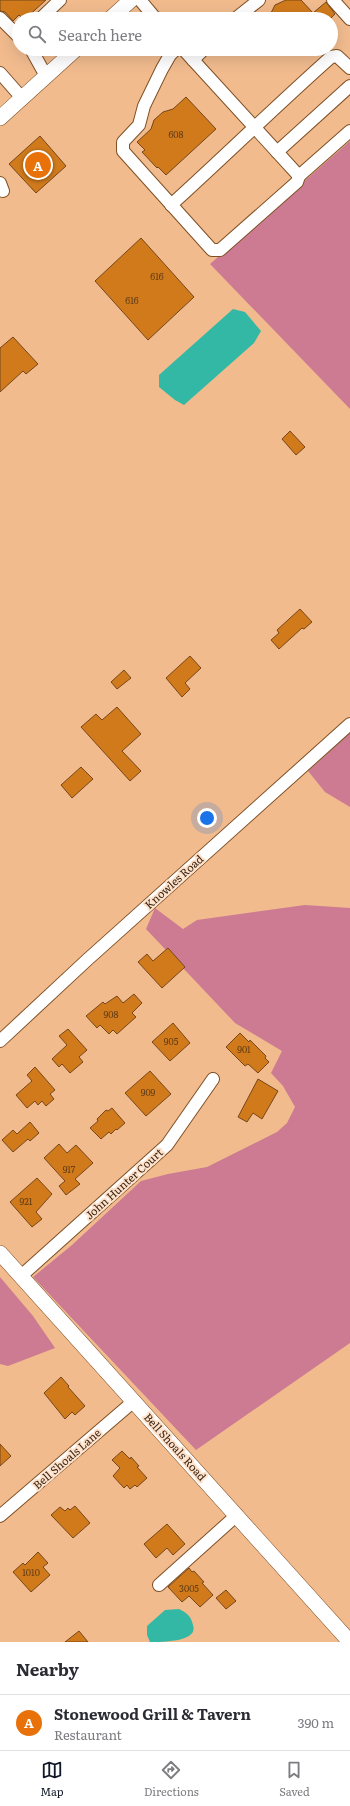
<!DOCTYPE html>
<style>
:root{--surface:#fff;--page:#f2f2f3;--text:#2b2b33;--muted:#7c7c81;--line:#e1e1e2;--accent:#111827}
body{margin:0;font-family:Literata,serif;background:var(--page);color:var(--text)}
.you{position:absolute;left:207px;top:818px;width:14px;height:14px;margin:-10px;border:3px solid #fff;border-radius:50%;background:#1a73e8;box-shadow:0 0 0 6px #1a73e833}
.badge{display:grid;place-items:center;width:26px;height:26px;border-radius:50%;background:var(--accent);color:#fff;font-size:13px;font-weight:700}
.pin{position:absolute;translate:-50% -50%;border:2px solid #fff;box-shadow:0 1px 4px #0006}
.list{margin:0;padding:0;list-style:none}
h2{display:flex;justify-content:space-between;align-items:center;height:52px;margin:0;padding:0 16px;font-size:17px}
h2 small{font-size:13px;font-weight:400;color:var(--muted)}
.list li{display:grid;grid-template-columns:26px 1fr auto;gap:12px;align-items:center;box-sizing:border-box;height:56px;padding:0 16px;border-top:1px solid var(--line)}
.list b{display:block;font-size:15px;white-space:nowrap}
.list p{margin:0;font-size:13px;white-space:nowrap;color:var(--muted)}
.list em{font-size:13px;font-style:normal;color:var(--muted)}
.icon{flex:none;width:22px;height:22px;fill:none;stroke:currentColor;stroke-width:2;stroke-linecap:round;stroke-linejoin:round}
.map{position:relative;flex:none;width:350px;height:1642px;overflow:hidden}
.search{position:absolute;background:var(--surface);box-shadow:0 4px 16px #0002;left:12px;right:12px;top:12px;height:44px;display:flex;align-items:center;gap:10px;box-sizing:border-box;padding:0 14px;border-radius:22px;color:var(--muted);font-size:15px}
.sheet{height:108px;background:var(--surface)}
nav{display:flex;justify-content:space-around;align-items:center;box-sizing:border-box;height:56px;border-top:1px solid var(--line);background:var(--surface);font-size:11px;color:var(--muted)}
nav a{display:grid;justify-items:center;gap:2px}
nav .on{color:var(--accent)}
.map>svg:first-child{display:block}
.green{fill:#cc7b93}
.water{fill:#33b8a5}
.building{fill:#d07a1c;stroke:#76471a}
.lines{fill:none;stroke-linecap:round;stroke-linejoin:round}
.minor-casing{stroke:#7f5024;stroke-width:14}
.major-casing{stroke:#7f5024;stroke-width:16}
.minor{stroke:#fff;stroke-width:12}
.major{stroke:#fff;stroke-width:15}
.labels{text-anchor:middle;stroke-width:4;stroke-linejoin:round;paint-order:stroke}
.number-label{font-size:9px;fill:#603b15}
.street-label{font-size:11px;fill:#3a2613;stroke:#ffe2cc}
</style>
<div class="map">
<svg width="350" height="1642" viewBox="0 0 350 1642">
<rect width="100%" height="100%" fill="#f1bb8e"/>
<!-- green -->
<g class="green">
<polygon points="350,141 350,409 210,264"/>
<polygon points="350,733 350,807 325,792 308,771"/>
<polygon points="305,905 350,908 350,1343 196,1450 33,1277 72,1245 141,1181 168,1174 207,1167 277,1132 287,1123 295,1107 283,1086 271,1073 282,1051 235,1023 146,929 155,908 183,929 197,920"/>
<polygon points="0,1277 33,1316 55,1348 8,1366 0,1364"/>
</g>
<!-- water -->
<g class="water">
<polygon points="233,309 245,312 261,331 254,343 184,405 175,400 159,387 159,375"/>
<path d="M179 1609C187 1613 191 1616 193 1625 199 1642 162 1642 150 1642L147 1635V1626L165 1610Z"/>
</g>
<!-- building -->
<g class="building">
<polygon points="0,0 46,0 25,19 23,19 19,15 13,21 5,12 0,11"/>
<polygon points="286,0 301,0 313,13 326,2 335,14 330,19 268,19 275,5"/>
<polygon points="186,97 216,129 166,175 158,167 157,168 142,152 145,150 137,142 151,129 154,120 163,112 173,109"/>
<polygon points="40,136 66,166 36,193 9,164"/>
<polygon points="141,238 194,297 148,340 95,281"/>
<polygon points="13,337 38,364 26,374 23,371 0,392 0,348"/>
<polygon points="290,431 305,447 296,455 282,439"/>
<polygon points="300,609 312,622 304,629 302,628 279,649 271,640 279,633 277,630"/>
<polygon points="190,656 201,668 185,683 190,689 182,697 166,678"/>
<polygon points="124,670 131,678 117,689 111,682"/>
<polygon points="117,707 141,734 122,751 141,771 130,781 81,727 96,714 102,720"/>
<polygon points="81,767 93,779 72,798 61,785"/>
<polygon points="168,948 185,967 162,988 138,962 147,954 153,961"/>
<polygon points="134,994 142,1003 132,1013 136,1017 117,1034 113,1030 109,1034 100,1025 97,1028 86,1016 103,1002 105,1004 117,996 123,1003"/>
<polygon points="173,1023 190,1043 170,1061 152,1042"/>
<polygon points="68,1029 87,1050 79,1057 83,1062 70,1073 62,1064 59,1067 52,1059 67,1045 59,1036"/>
<polygon points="240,1033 249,1042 250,1040 266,1056 265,1058 269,1062 258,1073 248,1064 245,1066 226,1047"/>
<polygon points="35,1067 55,1090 50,1094 54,1099 46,1106 42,1101 38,1105 35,1101 27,1108 16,1095 32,1081 27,1075"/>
<polygon points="150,1071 171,1094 146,1116 125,1093"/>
<polygon points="258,1079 278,1091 262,1119 253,1113 247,1122 238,1117"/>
<polygon points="112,1108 125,1123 117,1130 116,1129 111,1134 109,1132 101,1139 90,1128 98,1121 97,1119 106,1110 108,1111"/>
<polygon points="30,1122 39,1133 30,1141 28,1139 13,1152 2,1140 13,1130 17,1134"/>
<polygon points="59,1144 67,1153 76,1145 93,1163 75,1179 80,1184 66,1195 59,1186 65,1181 44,1158"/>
<polygon points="37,1178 52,1194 36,1212 42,1219 32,1227 10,1202"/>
<polygon points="61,1377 69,1386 68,1387 85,1406 75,1415 72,1412 65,1419 44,1393"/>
<polygon points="0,1444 11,1456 0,1466"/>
<polygon points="122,1451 130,1459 131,1457 139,1466 137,1467 147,1478 137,1487 135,1485 130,1489 127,1485 124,1488 113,1476 120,1468 112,1460"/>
<polygon points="75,1506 90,1523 73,1538 51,1515 60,1507 65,1511 68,1508 70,1510"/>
<polygon points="167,1524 185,1544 173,1555 167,1548 156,1558 144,1544"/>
<polygon points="38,1552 48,1563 43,1567 50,1575 31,1592 13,1572 23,1563 25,1565"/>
<polygon points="189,1568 192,1572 194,1571 204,1582 202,1583 213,1595 200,1607 189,1596 182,1602 168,1587"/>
<polygon points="226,1590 236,1601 226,1609 216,1598"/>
<polygon points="79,1631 88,1642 65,1642"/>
</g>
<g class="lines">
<defs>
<g id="minor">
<polyline points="140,0 156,19"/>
<polyline points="333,0 350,19"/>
<polyline points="0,18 19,37"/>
<polyline points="40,19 60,0"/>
<polyline points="235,19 259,0"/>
<polyline points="31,49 46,76"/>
<polyline points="176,49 170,55 162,69 144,106 139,125 123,142 123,151 212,250 220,250 297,182 299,176"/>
<polyline points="183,49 299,176 350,131"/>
<polyline points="193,60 204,49"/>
<polyline points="0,73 22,98"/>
<polyline points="277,152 350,86"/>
<polyline points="0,183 3,191"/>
<path d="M171 205C225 156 277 105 331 57L337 56 350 68"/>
<polyline points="0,1041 87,960 350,724"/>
<polyline points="21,1276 167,1145 213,1079"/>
<polyline points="0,1516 134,1401"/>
<polyline points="159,1585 237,1515"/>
</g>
<g id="major">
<polyline points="110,19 131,0"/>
<polyline points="0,118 76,49"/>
<polyline points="0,1253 350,1642"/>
</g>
</defs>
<!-- minor casing -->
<use href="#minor" class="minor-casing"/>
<!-- major casing -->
<use href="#major" class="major-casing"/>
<!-- minor -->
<use href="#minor" class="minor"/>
<!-- major -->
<use href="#major" class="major"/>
</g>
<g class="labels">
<!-- number labels -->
<g class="number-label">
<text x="176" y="138">608</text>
<text x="157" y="280">616</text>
<text x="132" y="304">616</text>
<text x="111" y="1018">908</text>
<text x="171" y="1045">905</text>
<text x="244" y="1053">901</text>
<text x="148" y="1096">909</text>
<text x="69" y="1173">917</text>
<text x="26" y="1205">921</text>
<text x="31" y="1576">1010</text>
<text x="189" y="1592">3005</text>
</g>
<!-- street labels -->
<g class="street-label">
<text transform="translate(174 882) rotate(-42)" y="4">Knowles Road</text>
<text transform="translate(124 1184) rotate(-42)" y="4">John Hunter Court</text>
<text transform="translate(175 1447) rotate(48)" y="4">Bell Shoals Road</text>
<text transform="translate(67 1459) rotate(-41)" y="4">Bell Shoals Lane</text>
</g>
</g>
</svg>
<div class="you"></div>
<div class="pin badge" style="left:38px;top:165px;background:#e8710a">A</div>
<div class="search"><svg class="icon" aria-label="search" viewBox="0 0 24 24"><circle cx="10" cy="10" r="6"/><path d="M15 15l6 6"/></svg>Search here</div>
</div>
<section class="sheet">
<h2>Nearby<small></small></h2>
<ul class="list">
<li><span class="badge" style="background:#e8710a">A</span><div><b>Stonewood Grill &amp; Tavern</b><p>Restaurant</p></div><em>390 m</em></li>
</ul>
</section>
<nav>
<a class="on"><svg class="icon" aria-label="map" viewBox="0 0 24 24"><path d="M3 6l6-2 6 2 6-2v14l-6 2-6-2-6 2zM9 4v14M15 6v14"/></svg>Map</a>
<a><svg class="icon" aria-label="directions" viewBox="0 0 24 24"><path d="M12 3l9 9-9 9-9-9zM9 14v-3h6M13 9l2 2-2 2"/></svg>Directions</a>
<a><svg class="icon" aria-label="saved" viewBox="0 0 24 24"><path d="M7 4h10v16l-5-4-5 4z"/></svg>Saved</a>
</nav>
